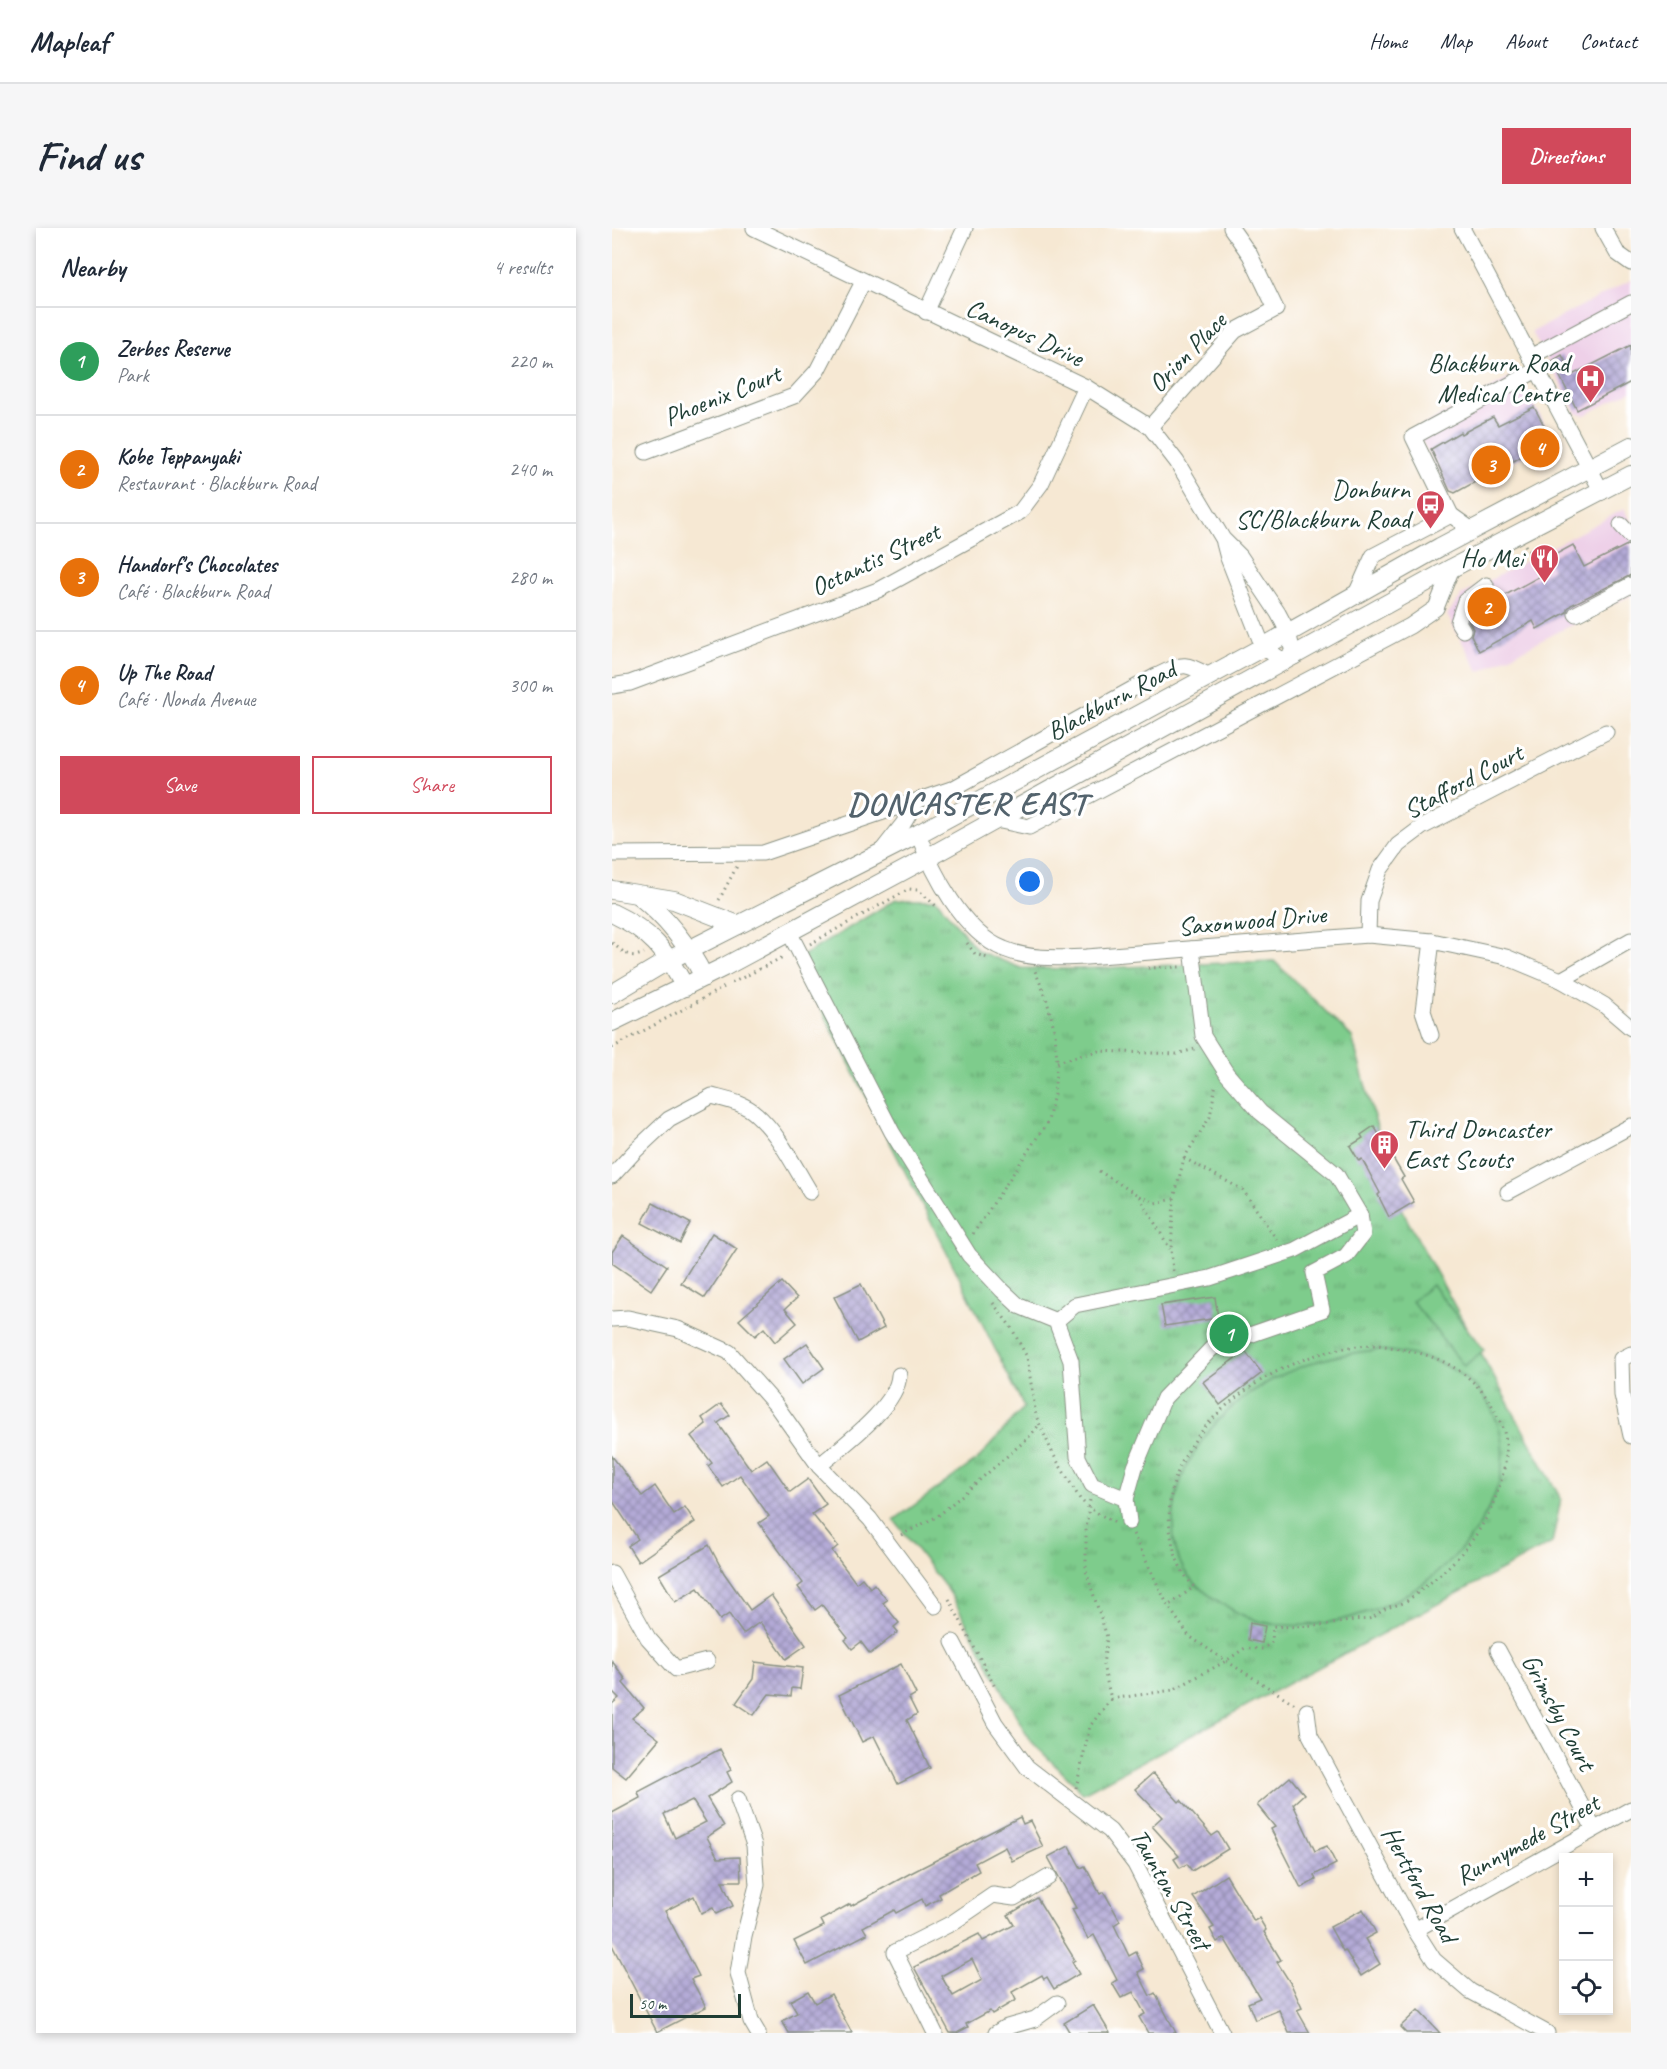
<!DOCTYPE html>
<meta charset="utf-8">
<style>
:root{--surface:#fff;--page:#f6f6f7;--text:#1f2937;--muted:#747a83;--line:#e0e1e3;--accent:#d1495b}
body{margin:0;font-family:Caveat,sans-serif;background:var(--page);color:var(--text)}
.controls{position:absolute;right:18px;bottom:18px;display:grid;overflow:hidden;border-radius:0px;box-shadow:0 3px 9px #0003}
.controls button{width:54px;height:54px;display:grid;place-items:center;padding:0;border:0;border-bottom:2px solid var(--line);background:var(--surface);color:var(--text);font:30px sans-serif}
.scale{position:absolute;left:18px;bottom:15px;width:111px;box-sizing:border-box;padding-left:6px;border:3px solid #1f3d34;border-top:0;font-size:16px;line-height:21px;white-space:nowrap;color:#1f3d34;-webkit-text-stroke:4px #fff;paint-order:stroke}
.you{position:absolute;left:418px;top:654px;width:21px;height:21px;margin:-15px;border:4px solid #fff;border-radius:50%;background:#1a73e8;box-shadow:0 0 0 9px #1a73e833}
.badge{display:grid;place-items:center;width:39px;height:39px;border-radius:50%;background:var(--accent);color:#fff;font-size:20px;font-weight:700}
.pin{position:absolute;translate:-50% -50%;border:3px solid #fff;box-shadow:0 2px 6px #0006}
.list{margin:0;padding:0;list-style:none}
h2{display:flex;justify-content:space-between;align-items:center;height:78px;margin:0;padding:0 24px;font-size:26px}
h2 small{font-size:20px;font-weight:400;color:var(--muted)}
.list li{display:grid;grid-template-columns:39px 1fr auto;gap:18px;align-items:center;box-sizing:border-box;height:108px;padding:0 24px;border-top:2px solid var(--line)}
.list b{display:block;font-size:22px;white-space:nowrap}
.list p{margin:0;font-size:20px;white-space:nowrap;color:var(--muted)}
.list em{font-size:20px;font-style:normal;color:var(--muted)}
.actions{display:flex;gap:12px;padding:18px 24px}
.actions a{flex:1;padding:14px 0;border:2px solid var(--accent);border-radius:0px;text-align:center;font-size:21px;color:var(--accent)}
.actions .main{background:var(--accent);color:#fff}
.icon{flex:none;width:33px;height:33px;fill:none;stroke:currentColor;stroke-width:2;stroke-linecap:round;stroke-linejoin:round}
.map{position:relative;flex:none;width:1019px;height:1805px;overflow:hidden;border-radius:0px}
header{display:flex;align-items:center;gap:36px;box-sizing:border-box;height:84px;padding:0 30px;background:var(--surface);border-bottom:2px solid var(--line)}
header strong{font-size:28px}
nav{display:flex;gap:33px;margin-inline-start:auto;font-size:21px}
.intro{display:flex;align-items:center;justify-content:space-between;box-sizing:border-box;height:144px;padding:0 36px}
h1{margin:0;font-size:42px}
.button{padding:15px 27px;border-radius:0px;background:var(--accent);color:#fff;font-size:21px;font-weight:700}
main{display:flex;gap:36px;padding:0 36px}
aside{flex:1;background:var(--surface);border-radius:0px;box-shadow:0 3px 9px #0003}
.map>svg:first-child{display:block}
.built{fill:#eed0e8}
.park{fill:url(#park-tufts);stroke:#4e8460;stroke-width:1.5}
.pitch{fill:#7ecc8c;stroke:#4e8460;stroke-width:1.5}
.building{fill:url(#building-cross-hatch);fill-rule:evenodd}
.lines{fill:none;stroke-linecap:round;stroke-linejoin:round}
.minor-casing{stroke:#8a9284;stroke-width:17}
.major-casing{stroke:#8a9284;stroke-width:20}
.path{stroke:#8a9284;stroke-width:3;stroke-dasharray:1.5 4.5;stroke-linecap:butt}
.minor{stroke:#fff;stroke-width:15}
.major{stroke:#fff;stroke-width:18}
.labels{text-anchor:middle;stroke-width:6;stroke-linejoin:round;paint-order:stroke}
.street-label{font-size:26px;fill:#1f3d34;stroke:#fff}
.poi-label{font-size:26px;fill:#1f3d34;stroke:#fff;text-anchor:end}
.district-label{font-size:32px;font-weight:bold;letter-spacing:1.5px;fill:#53636d;stroke:#fff}
</style>
<header>
<strong>Mapleaf</strong>
<nav><a>Home</a><a>Map</a><a>About</a><a>Contact</a></nav>
</header>
<div class="intro"><h1>Find us</h1><a class="button">Directions</a></div>
<main>
<aside>
<h2>Nearby<small>4 results</small></h2>
<ul class="list">
<li><span class="badge" style="background:#2e9e5b">1</span><div><b>Zerbes Reserve</b><p>Park</p></div><em>220 m</em></li>
<li><span class="badge" style="background:#e8710a">2</span><div><b>Kobe Teppanyaki</b><p>Restaurant · Blackburn Road</p></div><em>240 m</em></li>
<li><span class="badge" style="background:#e8710a">3</span><div><b>Handorf's Chocolates</b><p>Café · Blackburn Road</p></div><em>280 m</em></li>
<li><span class="badge" style="background:#e8710a">4</span><div><b>Up The Road</b><p>Café · Nonda Avenue</p></div><em>300 m</em></li>
</ul>
<div class="actions"><a class="main">Save</a><a>Share</a></div>
</aside>
<div class="map">
<svg width="1019" height="1805" viewBox="0 0 1019 1805">
<defs>
<pattern id="park-tufts" width="24" height="20" patternUnits="userSpaceOnUse" patternTransform="scale(1.5)"><rect width="24" height="20" fill="#7ecc8c"/><path d="M3 7l-1-3M5 7V3M7 7l1-3M15 17l-1-3M17 17v-4M19 17l1-3" fill="none" stroke="#67a773"/></pattern>
<pattern id="building-cross-hatch" width="8" height="8" patternUnits="userSpaceOnUse" patternTransform="scale(1.5)"><rect width="8" height="8" fill="#b4aad7"/><path d="M0 0l8 8M0 8l8-8" fill="none" stroke="#928caf"/></pattern>
</defs>
<rect width="100%" height="100%" fill="#fff"/>
<filter id="ink" filterUnits="userSpaceOnUse"><feTurbulence type="fractalNoise" baseFrequency=".0167" numOctaves="2"/><feDisplacementMap in="SourceGraphic" scale="12" xChannelSelector="R" yChannelSelector="G"/><feConvolveMatrix kernelMatrix="1 2 1 2 8 2 1 2 1" color-interpolation-filters="sRGB"/></filter>
<filter id="wash" filterUnits="userSpaceOnUse"><feTurbulence type="fractalNoise" baseFrequency=".008" numOctaves="4" result="noise"/><feDisplacementMap in="SourceGraphic" scale="24" xChannelSelector="R" yChannelSelector="G"/><feGaussianBlur stdDeviation="1.35" result="paint"/><feColorMatrix in="noise" values="0 0 0 0 0 0 0 0 0 0 0 0 0 0 0 0 0 1.4 0 .05"/><feComposite in="paint" operator="in"/></filter>
<g filter="url(#wash)">
<rect width="100%" height="100%" fill="#f6e8d3"/>
<!-- built -->
<g class="built">
<polygon points="1019,52 1019,163 973,187 965,186 920,104"/>
<polygon points="907,145 939,210 938,213 843,265 837,263 804,201"/>
<polygon points="1012,281 1019,295 1019,367 867,444 835,387 850,367"/>
</g>
<!-- park -->
<polygon class="park" points="284,671 324,671 366,723 409,740 464,741 662,733 740,809 786,975 949,1271 940,1315 471,1565 417,1511 338,1365 282,1292 366,1231 412,1179 339,1033 184,732"/>
<!-- pitch -->
<g class="pitch">
<polygon points="820,1057 872,1122 852,1138 800,1073"/>
<path d="M767 1122C806 1125 848 1136 872 1169 923 1242 859 1328 795 1366 772 1379 745 1389 719 1394 690 1399 653 1400 626 1385 607 1374 587 1363 574 1345 564 1330 561 1312 561 1295 563 1234 606 1181 658 1153 693 1134 728 1125 767 1122Z"/>
</g>
<g id="blocks">
<!-- building -->
<g class="building">
<polygon points="1019,117 1019,154 965,182 940,133 950,127 960,147"/>
<polygon points="922,179 940,212 843,265 838,263 819,221 848,204 849,206 881,189 886,197"/>
<polygon points="961,317 972,339 1015,317 1019,318 1019,347 959,377 955,381 955,384 925,401 921,393 867,423 859,407 861,401 857,393 859,386 941,341 935,331"/>
<polygon points="762,898 792,949 789,951 802,974 777,989 766,967 768,965 750,931 747,933 738,918 751,910 749,907"/>
<polygon points="41,975 78,995 68,1015 30,995"/>
<polygon points="100,1005 125,1021 93,1070 69,1055"/>
<polygon points="11,1008 55,1038 39,1062 0,1035 0,1024"/>
<polygon points="170,1054 185,1070 173,1081 185,1095 163,1114 152,1100 143,1108 127,1092"/>
<polygon points="249,1056 272,1100 246,1114 222,1069"/>
<polygon points="603,1069 606,1090 553,1098 549,1077"/>
<polygon points="195,1115 212,1140 190,1156 172,1131"/>
<polygon points="633,1123 650,1145 608,1177 591,1154"/>
<polygon points="109,1176 118,1187 106,1195 139,1242 155,1231 178,1264 196,1251 214,1276 200,1286 226,1318 220,1323 244,1355 250,1350 258,1360 262,1356 275,1372 271,1375 287,1395 282,1399 286,1404 258,1426 249,1414 240,1421 233,1412 236,1410 210,1377 203,1382 186,1359 191,1355 147,1295 157,1288 128,1247 111,1259 96,1238 100,1235 79,1208 94,1196 90,1190"/>
<polygon points="0,1228 30,1268 43,1258 62,1286 73,1279 83,1294 26,1334 16,1318 26,1311 0,1272"/>
<polygon points="97,1317 112,1345 138,1382 159,1367 194,1417 174,1431 148,1394 131,1406 117,1386 108,1392 86,1360 63,1374 47,1347"/>
<polygon points="638,1395 653,1398 650,1415 636,1412"/>
<polygon points="0,1433 14,1452 11,1455 32,1480 20,1490 47,1511 14,1550 0,1539 0,1476 7,1470 0,1463"/>
<polygon points="143,1434 191,1440 188,1461 180,1460 179,1468 157,1466 142,1487 124,1475 141,1451"/>
<polygon points="289,1436 304,1466 297,1470 305,1486 295,1492 318,1540 286,1556 262,1508 250,1514 227,1467"/>
<path d="M108 1521 119 1542 115 1544 120 1554 95 1570 112 1598 95 1609 106 1630 128 1629 129 1653H110L121 1678 104 1686 101 1680 89 1685 82 1668 53 1683 87 1748 79 1751 94 1779 45 1804 0 1717V1585L28 1570 26 1564ZM80 1572 94 1594 63 1610 52 1586Z"/>
<polygon points="541,1545 567,1574 569,1572 600,1608 606,1604 616,1621 580,1643 575,1636 568,1640 562,1631 567,1628 540,1598 550,1589 523,1561"/>
<polygon points="678,1549 692,1566 681,1576 703,1623 715,1618 724,1636 702,1647 704,1652 689,1660 659,1601 663,1599 645,1577"/>
<polygon points="408,1589 411,1596 418,1593 431,1619 400,1633 393,1619 363,1635 367,1643 327,1666 329,1670 313,1678 310,1671 284,1685 282,1682 251,1699 255,1706 195,1737 182,1713 212,1698 209,1692 238,1676 239,1678 297,1646"/>
<polygon points="457,1618 469,1640 473,1638 488,1666 492,1664 508,1693 502,1697 517,1728 524,1724 532,1741 526,1744 538,1768 543,1765 564,1805 536,1805 527,1789 533,1786 521,1764 509,1770 500,1755 505,1752 482,1707 476,1711 460,1681 464,1680 436,1629"/>
<polygon points="614,1647 642,1693 647,1690 654,1702 652,1704 669,1732 665,1734 679,1756 690,1780 685,1782 698,1805 677,1805 667,1782 643,1792 636,1775 648,1770 612,1710 605,1714 598,1701 602,1699 581,1669"/>
<path d="M425 1670 463 1732 460 1734 467 1746 442 1761 435 1749 432 1751 430 1747 400 1764 404 1772 380 1786 378 1783 354 1796 356 1799 345 1805H338L302 1739 367 1706 371 1713 402 1697 396 1687ZM360 1731 370 1752 341 1768 329 1748Z"/>
<polygon points="751,1681 764,1705 753,1711 768,1736 749,1748 733,1722 731,1723 718,1699"/>
<polygon points="196,1763 203,1775 219,1766 240,1805 177,1805 170,1793 185,1785 178,1773"/>
<polygon points="481,1777 498,1805 458,1805 452,1795"/>
<polygon points="806,1782 828,1805 794,1805 788,1799"/>
</g>
</g>
</g>
<g filter="url(#ink)">
<use href="#blocks" fill-opacity="0" stroke="#8a9284" stroke-width="1.5"/>
<g class="lines">
<defs>
<g id="minor">
<polyline points="142,0 474,159 538,199 565,234 611,311 628,328 666,385 676,404 682,429"/>
<polyline points="850,0 990,264"/>
<polyline points="991,0 1005,25 1019,35"/>
<polyline points="314,84 353,0"/>
<polyline points="918,129 1019,75"/>
<polyline points="538,199 623,103 664,81 638,27 619,0"/>
<polyline points="34,224 182,168 205,143 251,54"/>
<polyline points="839,287 801,209 925,142"/>
<polyline points="1009,297 1019,308"/>
<polyline points="612,315 616,330 651,419 673,434"/>
<polyline points="744,366 761,328 839,287 860,302"/>
<polyline points="964,386 1019,357"/>
<polyline points="851,402 846,394 853,373 874,357"/>
<polyline points="0,458 18,455 266,362 408,284 429,256 474,159"/>
<polyline points="384,592 417,599 798,398 824,380 840,340"/>
<path d="M306 606C321 645 351 705 392 721 418 732 446 730 474 729L756 707 820 713 894 729 949 752 992 777 1019 800"/>
<polyline points="269,624 291,596 305,573"/>
<path d="M0 626 151 625 342 560 544 448C571 436 571 433 597 448"/>
<polyline points="177,704 280,904 357,1027 390,1062 407,1078 444,1093 459,1133 466,1229 480,1257 514,1271"/>
<polyline points="756,707 757,673 768,642 786,617 810,599 994,504"/>
<polyline points="949,752 1019,712"/>
<polyline points="819,807 811,783 820,713"/>
<path d="M0 948 24 922 57 891 100 868C115 872 132 875 144 886 167 906 182 938 198 964"/>
<polyline points="896,964 1019,898"/>
<polyline points="0,1091 16,1090 66,1101 117,1124 163,1176 207,1238 258,1291 323,1378"/>
<polyline points="444,1093 463,1077 598,1050 683,1022 748,987"/>
<polyline points="1019,1126 1009,1131 1010,1167 1019,1208"/>
<path d="M207 1238C229 1219 286 1178 287 1147"/>
<polyline points="517,1294 514,1271 523,1239 552,1170 600,1120 710,1082 702,1045 734,1028 751,1006 748,987 724,946 648,884 615,846 591,808 580,721"/>
<polyline points="0,1345 36,1410 64,1441 95,1433"/>
<polyline points="341,1414 383,1495 415,1539 498,1603 523,1636 610,1805"/>
<polyline points="886,1422 982,1601"/>
<polyline points="695,1483 698,1507 803,1702 822,1732 858,1763 935,1805"/>
<polyline points="126,1571 142,1617 145,1657 132,1708 126,1745 139,1793 146,1805"/>
<polyline points="803,1702 1019,1581"/>
<polyline points="323,1805 283,1724 340,1695 381,1667 402,1670 437,1649"/>
<polyline points="384,1805 392,1800 423,1791 445,1775"/>
</g>
<g id="major">
<polyline points="0,662 62,672 126,697"/>
<path d="M26 667C55 690 76 717 92 749"/>
<path d="M0 685C40 704 52 721 73 759"/>
<polyline points="0,766 57,732 306,606 651,419 828,319 1019,218"/>
<polyline points="0,794 112,739 315,630 840,340 1019,247"/>
</g>
</defs>
<!-- minor casing -->
<use href="#minor" class="minor-casing"/>
<!-- major casing -->
<use href="#major" class="major-casing"/>
<!-- path -->
<g class="path">
<polyline points="913,317 922,331"/>
<polyline points="107,672 125,638"/>
<path d="M0 715C12 724 17 732 32 725"/>
<polyline points="355,715 363,726 376,730"/>
<polyline points="198,716 297,661 306,662 324,678"/>
<polyline points="536,740 568,739"/>
<polyline points="120,755 173,728"/>
<polyline points="0,820 114,758"/>
<polyline points="445,834 486,823 564,826 583,821"/>
<polyline points="572,930 631,962 665,1012"/>
<polyline points="487,943 527,968 558,1021"/>
<polyline points="527,968 543,975 562,971"/>
<polyline points="361,1006 436,893 442,866 445,834 443,804 434,769 423,743"/>
<polyline points="561,1043 559,1022 562,971 572,930 598,889 604,855"/>
<polyline points="381,1075 399,1099 415,1129 424,1188 441,1226 468,1271 477,1280 503,1295"/>
<polyline points="521,1306 556,1378 577,1408 614,1433 683,1476"/>
<polyline points="289,1307 326,1288 416,1210 428,1196"/>
<polyline points="337,1371 384,1461"/>
<path d="M499 1471 561 1462 614 1433 633 1420 651 1421 660 1414 661 1398C690 1400 714 1398 742 1392 747 1391 751 1392 756 1391 763 1390 768 1383 775 1380 782 1377 790 1377 796 1372 843 1337 874 1307 890 1249 894 1235 896 1218 892 1204 877 1159 844 1132 798 1123 786 1121 773 1117 762 1117 672 1118 546 1200 558 1301 561 1324 567 1342 582 1359L556 1378"/>
<polyline points="464,1560 478,1498 499,1471 491,1437 495,1409 474,1343 474,1301 478,1271"/>
</g>
<!-- minor -->
<use href="#minor" class="minor"/>
<!-- major -->
<use href="#major" class="major"/>
</g>
</g>
<!-- icons -->
<defs>
<symbol id="hospital-pin" viewBox="-11 -11 22 30"><path d="M0 17L-7.5 6A9.5 9.5 0 1 1 7.5 6Z" fill="#d1495b" stroke="#fff"/><path d="M-5-5h3v3.5h4V-5h3V5h-3V1.5h-4V5h-3Z" fill="#fff"/></symbol>
<symbol id="bus-pin" viewBox="-11 -11 22 30"><path d="M0 17L-7.5 6A9.5 9.5 0 1 1 7.5 6Z" fill="#d1495b" stroke="#fff"/><path d="M-5-6H5V4H4V6H2V4H-2V6H-4V4H-5ZM-3.5-4V0h7V-4ZM-3.5 1.2v1.5H-2V1.2ZM2 1.2v1.5H3.5V1.2Z" fill="#fff"/></symbol>
<symbol id="restaurant-pin" viewBox="-11 -11 22 30"><path d="M0 17L-7.5 6A9.5 9.5 0 1 1 7.5 6Z" fill="#d1495b" stroke="#fff"/><path d="M-5-6h1v4h1v-4h1v4h1v-4h1v5L-1.5 .5V6h-2V.5L-5-1ZM5-6V6H3V1.5H1.5Q1.5-4 5-6Z" fill="#fff"/></symbol>
<symbol id="building-pin" viewBox="-11 -11 22 30"><path d="M0 17L-7.5 6A9.5 9.5 0 1 1 7.5 6Z" fill="#d1495b" stroke="#fff"/><path d="M-4-6H4V6H1V3H-1V6H-4ZM-2.5-4.3h1.7v1.8h-1.7ZM.8-4.3h1.7v1.8H.8ZM-2.5-1h1.7V.8h-1.7ZM.8-1h1.7V.8H.8Z" fill="#fff"/></symbol>
</defs>
<g fill-rule="evenodd">
<use href="#hospital-pin" x="962" y="134" width="33" height="45"/>
<use href="#bus-pin" x="802" y="260" width="33" height="45"/>
<use href="#restaurant-pin" x="916" y="314" width="33" height="45"/>
<use href="#building-pin" x="756" y="900" width="33" height="45"/>
</g>
<g class="labels">
<!-- street labels -->
<g class="street-label">
<text transform="translate(413 104) rotate(25)" y="9">Canopus Drive</text>
<text transform="translate(575 124) rotate(-46)" y="9">Orion Place</text>
<text transform="translate(110 167) rotate(-22)" y="9">Phoenix Court</text>
<text transform="translate(263 331) rotate(-25)" y="9">Octantis Street</text>
<text transform="translate(499 472) rotate(-28)" y="9">Blackburn Road</text>
<text transform="translate(851 553) rotate(-28)" y="9">Stafford Court</text>
<text transform="translate(640 692) rotate(-5)" y="9">Saxonwood Drive</text>
<text transform="translate(947 1484) rotate(62)" y="9">Grimsby Court</text>
<text transform="translate(915 1611) rotate(-29)" y="9">Runnymede Street</text>
<text transform="translate(808 1656) rotate(61)" y="9">Hertford Road</text>
<text transform="translate(559 1661) rotate(60)" y="9">Taunton Street</text>
</g>
<!-- poi labels -->
<g class="poi-label">
<text x="957" y="144">Blackburn Road<tspan x="957" dy="30">Medical Centre</tspan></text>
<text x="798" y="270">Donburn<tspan x="798" dy="30">SC/Blackburn Road</tspan></text>
<text x="911" y="339">Ho Mei</text>
<text x="793" y="910" text-anchor="start">Third Doncaster<tspan x="793" dy="30">East Scouts</tspan></text>
</g>
<!-- district labels -->
<g class="district-label">
<text x="356" y="586">DONCASTER EAST</text>
</g>
</g>
</svg>
<div class="controls">
<button>+</button>
<button>−</button>
<button><svg class="icon" aria-label="locate" viewBox="0 0 24 24"><circle cx="12" cy="12" r="6"/><path d="M12 2v4M12 18v4M2 12h4M18 12h4"/></svg></button>
</div>
<div class="scale">50 m</div>
<div class="you"></div>
<div class="pin badge" style="left:617px;top:1106px;background:#2e9e5b">1</div>
<div class="pin badge" style="left:875px;top:379px;background:#e8710a">2</div>
<div class="pin badge" style="left:879px;top:237px;background:#e8710a">3</div>
<div class="pin badge" style="left:928px;top:220px;background:#e8710a">4</div>
</div>
</main>
